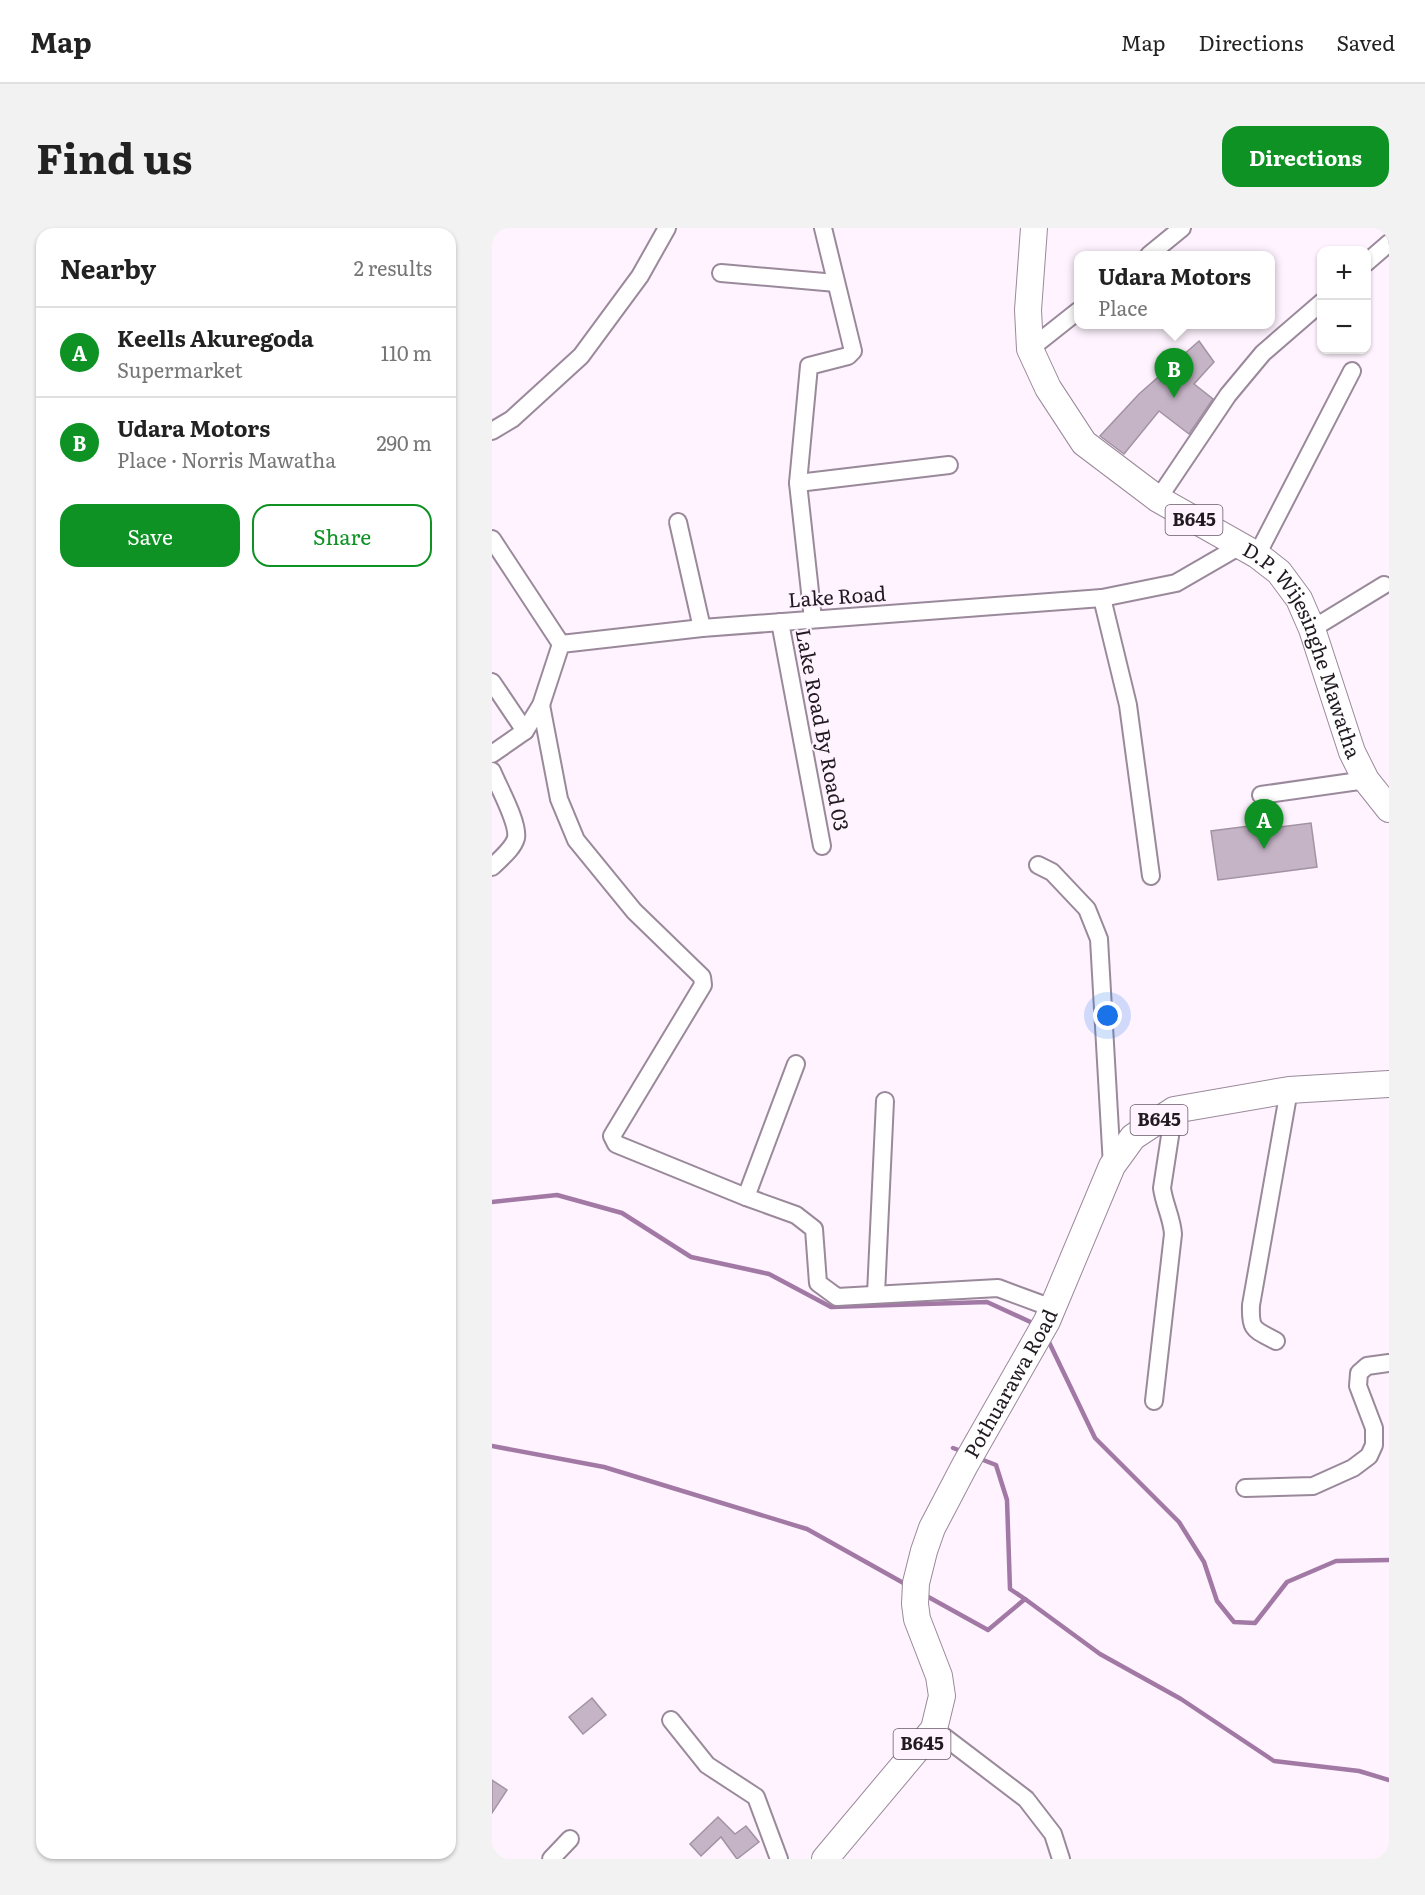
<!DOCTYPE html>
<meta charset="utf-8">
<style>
:root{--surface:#fff;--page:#f2f2f2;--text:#222;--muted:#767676;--line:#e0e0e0;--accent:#0d9223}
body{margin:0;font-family:Literata,serif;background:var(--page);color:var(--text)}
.controls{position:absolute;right:18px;top:18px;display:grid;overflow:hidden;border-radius:12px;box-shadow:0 2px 4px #0004}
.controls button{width:54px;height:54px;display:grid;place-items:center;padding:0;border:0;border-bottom:2px solid var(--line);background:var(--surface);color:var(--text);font:30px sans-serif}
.you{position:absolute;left:616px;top:788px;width:21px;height:21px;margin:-15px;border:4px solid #fff;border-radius:50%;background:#1a73e8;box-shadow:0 0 0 9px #1a73e833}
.badge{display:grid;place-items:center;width:39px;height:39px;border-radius:50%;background:var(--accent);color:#fff;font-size:20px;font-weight:700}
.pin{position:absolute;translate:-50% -50px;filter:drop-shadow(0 2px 3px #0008)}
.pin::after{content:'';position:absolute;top:32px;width:21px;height:18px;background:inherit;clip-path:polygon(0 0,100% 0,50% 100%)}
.popup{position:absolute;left:582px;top:23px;width:201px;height:78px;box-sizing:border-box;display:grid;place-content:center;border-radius:12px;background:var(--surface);filter:drop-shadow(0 2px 4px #0005);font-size:20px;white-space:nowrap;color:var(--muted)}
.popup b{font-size:22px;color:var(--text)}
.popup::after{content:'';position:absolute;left:50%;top:100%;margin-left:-12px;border:12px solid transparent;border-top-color:var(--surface)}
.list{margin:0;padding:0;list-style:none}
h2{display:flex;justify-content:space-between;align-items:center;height:78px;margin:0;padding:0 24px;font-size:26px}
h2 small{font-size:20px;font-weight:400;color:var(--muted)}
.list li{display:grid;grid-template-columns:39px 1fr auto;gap:18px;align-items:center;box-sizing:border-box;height:90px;padding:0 24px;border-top:2px solid var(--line)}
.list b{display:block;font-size:22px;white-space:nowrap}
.list p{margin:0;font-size:20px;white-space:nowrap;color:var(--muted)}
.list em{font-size:20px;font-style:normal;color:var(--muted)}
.actions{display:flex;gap:12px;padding:18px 24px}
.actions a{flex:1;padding:14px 0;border:2px solid var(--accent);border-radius:18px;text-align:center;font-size:21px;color:var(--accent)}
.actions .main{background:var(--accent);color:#fff}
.map{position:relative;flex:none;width:897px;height:1631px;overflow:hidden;border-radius:18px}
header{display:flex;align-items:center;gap:36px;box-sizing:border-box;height:84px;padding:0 30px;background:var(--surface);border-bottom:2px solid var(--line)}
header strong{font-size:28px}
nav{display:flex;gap:33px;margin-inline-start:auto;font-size:21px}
.intro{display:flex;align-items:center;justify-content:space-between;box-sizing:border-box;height:144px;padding:0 36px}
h1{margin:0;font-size:42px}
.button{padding:15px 27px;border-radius:18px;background:var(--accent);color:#fff;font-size:21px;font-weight:700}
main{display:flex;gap:36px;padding:0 36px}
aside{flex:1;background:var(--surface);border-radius:18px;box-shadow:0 2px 4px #0004}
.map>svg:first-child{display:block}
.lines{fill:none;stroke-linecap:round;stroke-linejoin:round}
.stream{stroke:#a279a5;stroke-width:4.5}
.building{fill:#c5b4c6;stroke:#a392a3;stroke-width:1.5}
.street-casing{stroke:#9a899b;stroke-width:20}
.primary-casing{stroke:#9a899b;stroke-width:28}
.street{stroke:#fff;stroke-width:16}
.primary{stroke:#fff;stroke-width:26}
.labels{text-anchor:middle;stroke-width:4.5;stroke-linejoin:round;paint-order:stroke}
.shield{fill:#fef3fe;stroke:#635b63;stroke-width:1.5}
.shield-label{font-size:18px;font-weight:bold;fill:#211a21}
.street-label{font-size:20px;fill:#211a21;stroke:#fef3fe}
</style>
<header>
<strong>Map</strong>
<nav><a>Map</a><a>Directions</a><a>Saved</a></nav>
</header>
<div class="intro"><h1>Find us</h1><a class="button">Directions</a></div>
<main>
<aside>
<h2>Nearby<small>2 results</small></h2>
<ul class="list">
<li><span class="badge">A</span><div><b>Keells Akuregoda</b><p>Supermarket</p></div><em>110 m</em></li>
<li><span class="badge">B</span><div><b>Udara Motors</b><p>Place · Norris Mawatha</p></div><em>290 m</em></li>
</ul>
<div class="actions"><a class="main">Save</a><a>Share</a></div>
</aside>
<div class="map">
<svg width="897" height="1631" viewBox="0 0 897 1631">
<rect width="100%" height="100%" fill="#fef3fe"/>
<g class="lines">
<!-- stream -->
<g class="stream">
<polyline points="0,974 65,967 130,985 199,1029 277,1046 339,1079 495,1074 545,1097"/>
<polyline points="555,1110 603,1210 687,1294 712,1334 725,1373 742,1394 763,1395 795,1354 844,1333 897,1332"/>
<polyline points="0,1218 112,1239 315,1301 415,1357"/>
<polyline points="461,1220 472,1224"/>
<polyline points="486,1230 504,1237 515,1272 518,1361 533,1371"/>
<polyline points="431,1366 496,1402 533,1371 608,1426 689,1471 782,1533 867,1543 897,1552"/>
</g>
</g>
<!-- building -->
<g class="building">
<polygon points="707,113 722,134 702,156 721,171 697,206 667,183 632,226 608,208 647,166"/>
<polygon points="819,595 825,639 726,652 719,603 757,598 757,603"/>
<polygon points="100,1470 114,1487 91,1506 77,1489"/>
<polygon points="0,1552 15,1562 0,1585"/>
<polygon points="226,1589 243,1606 254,1598 267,1614 245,1631 229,1609 209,1628 198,1616"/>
</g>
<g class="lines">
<defs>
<g id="street">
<polyline points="657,27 690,0"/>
<polyline points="874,35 897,15"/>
<polyline points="229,45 344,55"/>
<polyline points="538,121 586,83"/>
<polyline points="0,203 20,191 89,128 148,48 175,0"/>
<polyline points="306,255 457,237"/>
<polyline points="666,271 736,167 771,125 830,74"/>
<polyline points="186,294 210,400"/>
<polyline points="0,311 69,416"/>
<polyline points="765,327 860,143"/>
<polyline points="610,370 636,477 659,648"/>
<polyline points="321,391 306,255 317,138 356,128 361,123 331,0"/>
<polyline points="288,394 330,618"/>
<polyline points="820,401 892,357"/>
<polyline points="0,454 33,503"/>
<polyline points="49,477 67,571 84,612 142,683 210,749 211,757 120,908 124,916 254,969 304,987 322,1001 326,1055 345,1069 506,1060 560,1080"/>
<polyline points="0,526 33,503 49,477 69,416 210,400 610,370 684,355 748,318"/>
<path d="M0 543C6 558 27 595 24 610 21 621 8 631 0 639"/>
<polyline points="769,567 874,552"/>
<polyline points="546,637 560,644 595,681 607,711 620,938"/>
<polyline points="254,969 304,836"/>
<polyline points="384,1066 393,873"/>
<path d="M784 1113C762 1101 758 1103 759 1077L797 862"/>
<path d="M662 1173 681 1006C680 990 672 976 670 960L682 882"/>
<polyline points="753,1260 821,1258 861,1240 877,1228 882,1217 882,1200 866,1158 867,1145 875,1138 897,1135"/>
<polyline points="179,1492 215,1537 264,1569 287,1631"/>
<polyline points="442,1501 534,1571 561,1606 569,1631"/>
<polyline points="59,1631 78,1611"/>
</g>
<g id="primary">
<path id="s1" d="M542 0 536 82 538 121 556 160 592 215 666 271 765 327 787 344 807 371 820 401 860 524 874 552 897 581"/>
<path id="s2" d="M333 1631 442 1501 450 1468 447 1448 425 1391 423 1376 424 1355 432 1323 440 1300 473 1237 555 1093 620 938 641 909 682 882 797 862 897 856"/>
</g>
</defs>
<!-- street casing -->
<use href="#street" class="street-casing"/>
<!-- primary casing -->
<use href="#primary" class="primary-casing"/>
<!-- street -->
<use href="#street" class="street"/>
<!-- primary -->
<use href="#primary" class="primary"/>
</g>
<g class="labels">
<!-- shield labels -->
<g class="shield">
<rect x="673.5" y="277" width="57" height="30" rx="4.5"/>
<rect x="638.5" y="877" width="57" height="30" rx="4.5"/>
<rect x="401.5" y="1501" width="57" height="30" rx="4.5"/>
</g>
<g class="shield-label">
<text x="702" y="298">B645</text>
<text x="667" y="898">B645</text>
<text x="430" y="1522">B645</text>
</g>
<!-- street labels -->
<g class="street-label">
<text transform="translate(345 369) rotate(-4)" y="7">Lake Road</text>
<text dy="7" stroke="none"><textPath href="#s1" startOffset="544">D.P. Wijesinghe Mawatha</textPath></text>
<text transform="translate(330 502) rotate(79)" y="7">Lake Road By Road 03</text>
<text dy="7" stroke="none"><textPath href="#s2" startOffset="543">Pothuarawa Road</textPath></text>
</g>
</g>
</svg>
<div class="controls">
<button>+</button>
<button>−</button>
</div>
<div class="you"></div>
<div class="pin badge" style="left:772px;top:621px">A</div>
<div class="pin badge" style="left:682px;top:170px">B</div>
<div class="popup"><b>Udara Motors</b>Place</div>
</div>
</main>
